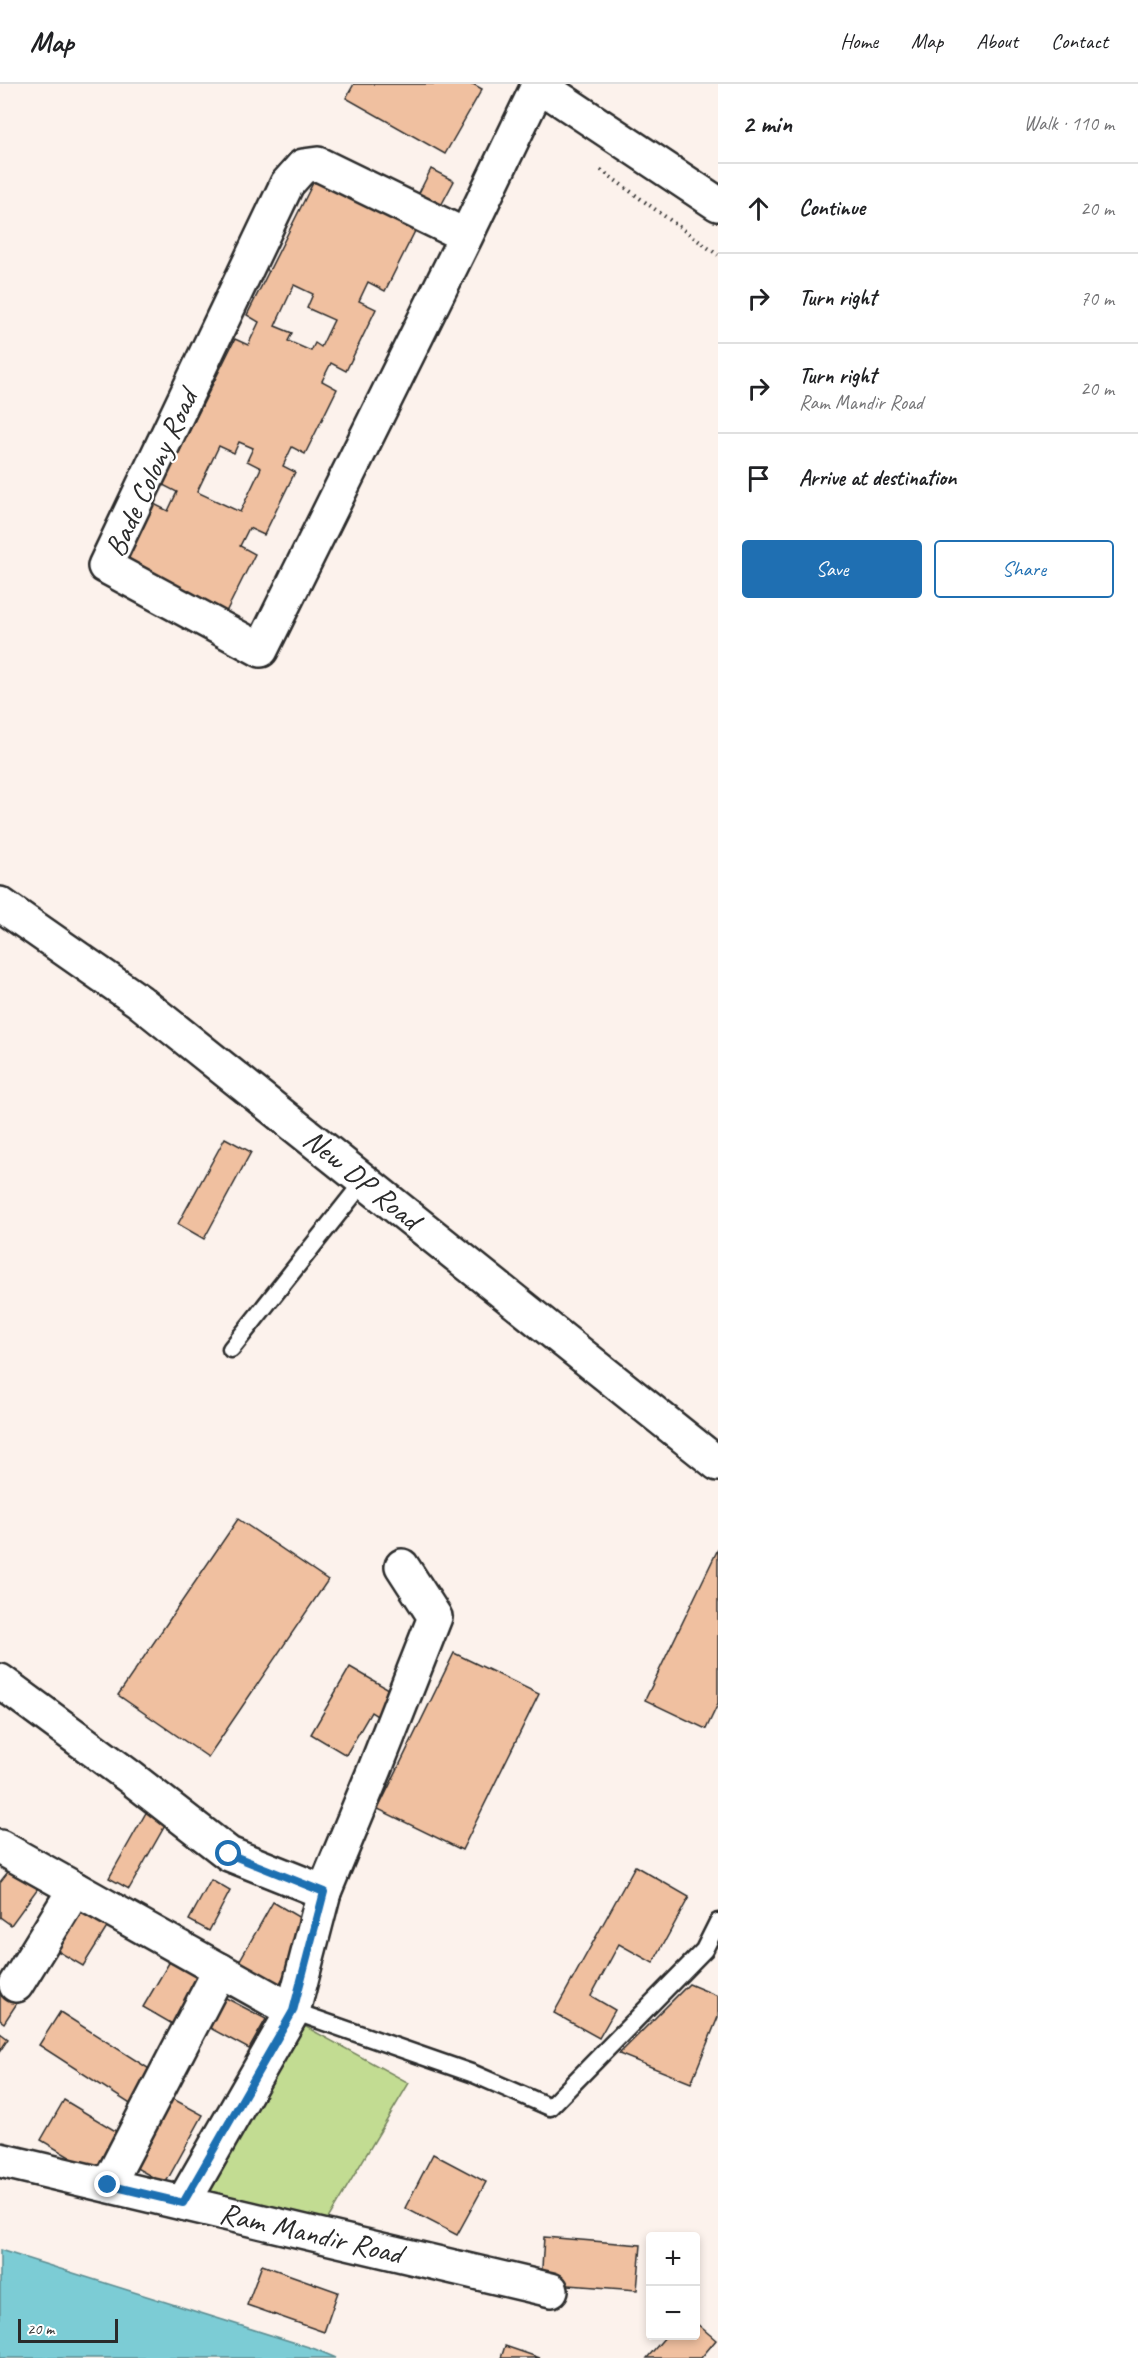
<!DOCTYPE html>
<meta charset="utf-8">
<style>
:root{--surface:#fff;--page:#f2f2f2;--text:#202124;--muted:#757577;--line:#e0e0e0;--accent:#1f6fb2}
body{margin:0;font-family:Caveat,sans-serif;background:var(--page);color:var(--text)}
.controls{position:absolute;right:18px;bottom:18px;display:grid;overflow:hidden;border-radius:6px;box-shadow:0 3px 9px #0003}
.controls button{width:54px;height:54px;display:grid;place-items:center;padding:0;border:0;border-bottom:2px solid var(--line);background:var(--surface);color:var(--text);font:30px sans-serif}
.scale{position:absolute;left:18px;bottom:15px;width:100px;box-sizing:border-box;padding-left:6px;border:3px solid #2b2b2b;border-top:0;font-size:16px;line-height:21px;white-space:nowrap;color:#2b2b2b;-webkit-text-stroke:4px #fff;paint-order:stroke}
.stop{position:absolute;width:18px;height:18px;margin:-14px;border:4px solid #1f6fb2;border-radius:50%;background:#fff}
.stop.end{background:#1f6fb2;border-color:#fff;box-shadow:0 2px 6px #0008}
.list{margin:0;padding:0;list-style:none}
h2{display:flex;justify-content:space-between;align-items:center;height:78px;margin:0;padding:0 24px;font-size:26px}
h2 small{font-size:20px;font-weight:400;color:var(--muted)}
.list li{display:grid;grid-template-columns:39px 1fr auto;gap:18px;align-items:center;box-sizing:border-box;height:90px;padding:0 24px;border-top:2px solid var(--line)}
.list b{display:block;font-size:22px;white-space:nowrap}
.list p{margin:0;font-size:20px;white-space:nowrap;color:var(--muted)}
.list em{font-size:20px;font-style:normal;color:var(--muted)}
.actions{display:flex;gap:12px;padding:18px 24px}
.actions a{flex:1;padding:14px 0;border:2px solid var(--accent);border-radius:6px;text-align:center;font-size:21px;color:var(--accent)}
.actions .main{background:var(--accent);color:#fff}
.icon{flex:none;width:33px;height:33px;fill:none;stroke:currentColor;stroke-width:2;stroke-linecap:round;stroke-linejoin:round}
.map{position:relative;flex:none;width:718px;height:2274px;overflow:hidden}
header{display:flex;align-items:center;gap:36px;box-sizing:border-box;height:84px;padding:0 30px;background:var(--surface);border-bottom:2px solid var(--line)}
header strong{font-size:28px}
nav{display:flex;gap:33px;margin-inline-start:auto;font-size:21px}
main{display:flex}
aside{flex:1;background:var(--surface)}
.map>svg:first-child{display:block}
.green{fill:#c2dc92;stroke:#76845e;stroke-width:1.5}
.water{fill:#7bccd5;stroke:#5b8c91;stroke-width:1.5}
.building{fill:#f0c0a0;stroke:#2b2b2b;stroke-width:1.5;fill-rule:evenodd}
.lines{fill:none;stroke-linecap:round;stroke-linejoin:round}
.service-casing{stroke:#2b2b2b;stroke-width:21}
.minor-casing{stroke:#2b2b2b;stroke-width:38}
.path{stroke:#2b2b2b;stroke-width:4;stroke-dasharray:1.5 4.5;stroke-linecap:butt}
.service{stroke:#fff;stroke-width:16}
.minor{stroke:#fff;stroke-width:33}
.route{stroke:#1f6fb2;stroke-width:8}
.labels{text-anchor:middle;stroke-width:4.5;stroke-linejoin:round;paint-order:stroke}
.street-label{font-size:30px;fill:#2b2b2b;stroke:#fff}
</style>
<header>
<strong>Map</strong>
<nav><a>Home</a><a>Map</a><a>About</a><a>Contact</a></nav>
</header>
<main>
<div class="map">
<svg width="718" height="2274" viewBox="0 0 718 2274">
<rect width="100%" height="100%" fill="#fcf2ec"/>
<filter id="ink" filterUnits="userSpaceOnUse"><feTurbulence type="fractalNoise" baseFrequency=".0167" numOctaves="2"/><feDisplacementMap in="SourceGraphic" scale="12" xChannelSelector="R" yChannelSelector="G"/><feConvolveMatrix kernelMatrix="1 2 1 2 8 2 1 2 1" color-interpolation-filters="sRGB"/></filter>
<g filter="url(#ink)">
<!-- green -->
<polygon class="green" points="297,1938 409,1999 322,2145 194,2116"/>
<!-- water -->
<polygon class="water" points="0,2166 315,2265 336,2274 0,2274"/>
<!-- building -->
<g class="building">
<polygon points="354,0 473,0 482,5 445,70 346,14"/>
<polygon points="431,85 454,97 437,129 415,117"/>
<path d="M316 93 417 143 385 207 368 198 359 217 376 225 346 287 331 279 322 297 337 305 305 370 292 363 283 382 295 388 264 451 249 444 240 462 255 470 224 532 123 482 154 420 168 427 177 408 163 401 235 255 248 261 259 238 247 231ZM294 201 313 210 307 224 334 236 321 263 315 259 311 267 288 257 292 249 275 242ZM239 358 253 364 247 377 261 384 240 428 197 408 219 362 234 369Z"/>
<polygon points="225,1054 251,1068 204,1155 178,1140"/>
<polygon points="238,1435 328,1496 208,1673 118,1611"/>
<polygon points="718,1465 718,1620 706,1645 645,1616"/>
<polygon points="454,1569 539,1610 462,1766 378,1725"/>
<polygon points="350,1583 400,1612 385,1637 371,1628 346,1671 311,1650"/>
<polygon points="147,1727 167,1738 129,1805 109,1794"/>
<polygon points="635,1782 689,1813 653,1879 619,1860 591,1912 615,1926 599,1954 554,1929"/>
<polygon points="11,1784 38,1804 11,1841 0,1833 0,1798"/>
<polygon points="211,1796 230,1807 209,1847 189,1836"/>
<polygon points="273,1818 312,1841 276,1906 236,1883"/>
<polygon points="73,1821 108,1842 83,1882 49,1862"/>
<polygon points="173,1872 211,1894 181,1945 143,1923"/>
<polygon points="5,1885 29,1901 4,1939 0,1936 0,1892"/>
<polygon points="689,1900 718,1912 718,1933 691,1999 619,1970"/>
<polygon points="224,1913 266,1935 249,1965 208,1943"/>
<polygon points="60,1928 162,1993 141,2027 39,1961"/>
<polygon points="0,1949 8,1955 0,1967"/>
<polygon points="162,2009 203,2031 165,2100 124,2077"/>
<polygon points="64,2016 119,2049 96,2089 41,2056"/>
<polygon points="433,2070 486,2098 457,2151 405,2124"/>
<polygon points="544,2153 641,2161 637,2206 541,2199"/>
<polygon points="262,2181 338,2208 324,2248 247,2221"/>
<polygon points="696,2239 716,2256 701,2274 647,2274 666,2252 696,2252"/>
<polygon points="505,2262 540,2274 501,2274"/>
</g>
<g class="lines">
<defs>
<g id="service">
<polyline points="231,1265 364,1097"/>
<polyline points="293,1927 474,1990 550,2023 704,1866 718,1838"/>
</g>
<g id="minor">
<polyline points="539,1 718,120"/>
<polyline points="466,152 318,80 303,82 287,100 105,482 261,566 466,152 539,0"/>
<polyline points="0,820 139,917 718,1380"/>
<polyline points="0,1597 130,1693 229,1770 324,1808"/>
<polyline points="0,1763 293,1927"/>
<polyline points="16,1901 75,1805"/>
<polyline points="0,2076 551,2206"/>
<polyline points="108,2101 220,1886"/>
<polyline points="183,2119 293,1927 324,1808 375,1685 435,1533 402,1482"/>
</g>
</defs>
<!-- service casing -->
<use href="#service" class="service-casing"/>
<!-- minor casing -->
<use href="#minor" class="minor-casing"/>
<!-- path -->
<polyline class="path" points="601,86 718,171"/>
<!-- service -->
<use href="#service" class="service"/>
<!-- minor -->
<use href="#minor" class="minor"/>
</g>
</g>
<g class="lines" filter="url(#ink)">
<!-- route -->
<polyline class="route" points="108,2101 183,2119 293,1927 324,1808 229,1770"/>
</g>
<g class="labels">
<!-- street labels -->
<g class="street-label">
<text transform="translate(151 389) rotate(-65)" y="10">Bade Colony Road</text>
<text transform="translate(362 1095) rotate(39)" y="10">New DP Road</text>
<text transform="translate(311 2149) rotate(13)" y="10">Ram Mandir Road</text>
</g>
</g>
</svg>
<div class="controls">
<button>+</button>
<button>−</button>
</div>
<div class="scale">20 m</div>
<div class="stop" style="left:229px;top:1770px"></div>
<div class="stop end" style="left:108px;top:2101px"></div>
</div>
<aside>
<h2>2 min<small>Walk · 110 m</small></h2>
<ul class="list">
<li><svg class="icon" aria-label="ahead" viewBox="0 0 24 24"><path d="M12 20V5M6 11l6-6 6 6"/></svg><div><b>Continue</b></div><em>20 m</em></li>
<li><svg class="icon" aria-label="right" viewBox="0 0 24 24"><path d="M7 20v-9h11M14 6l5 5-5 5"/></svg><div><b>Turn right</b></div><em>70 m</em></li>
<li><svg class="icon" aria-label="right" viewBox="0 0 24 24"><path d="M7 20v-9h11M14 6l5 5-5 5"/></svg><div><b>Turn right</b><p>Ram Mandir Road</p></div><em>20 m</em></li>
<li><svg class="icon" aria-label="arrive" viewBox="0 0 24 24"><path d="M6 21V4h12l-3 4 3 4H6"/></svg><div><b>Arrive at destination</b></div></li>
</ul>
<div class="actions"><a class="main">Save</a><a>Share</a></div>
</aside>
</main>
